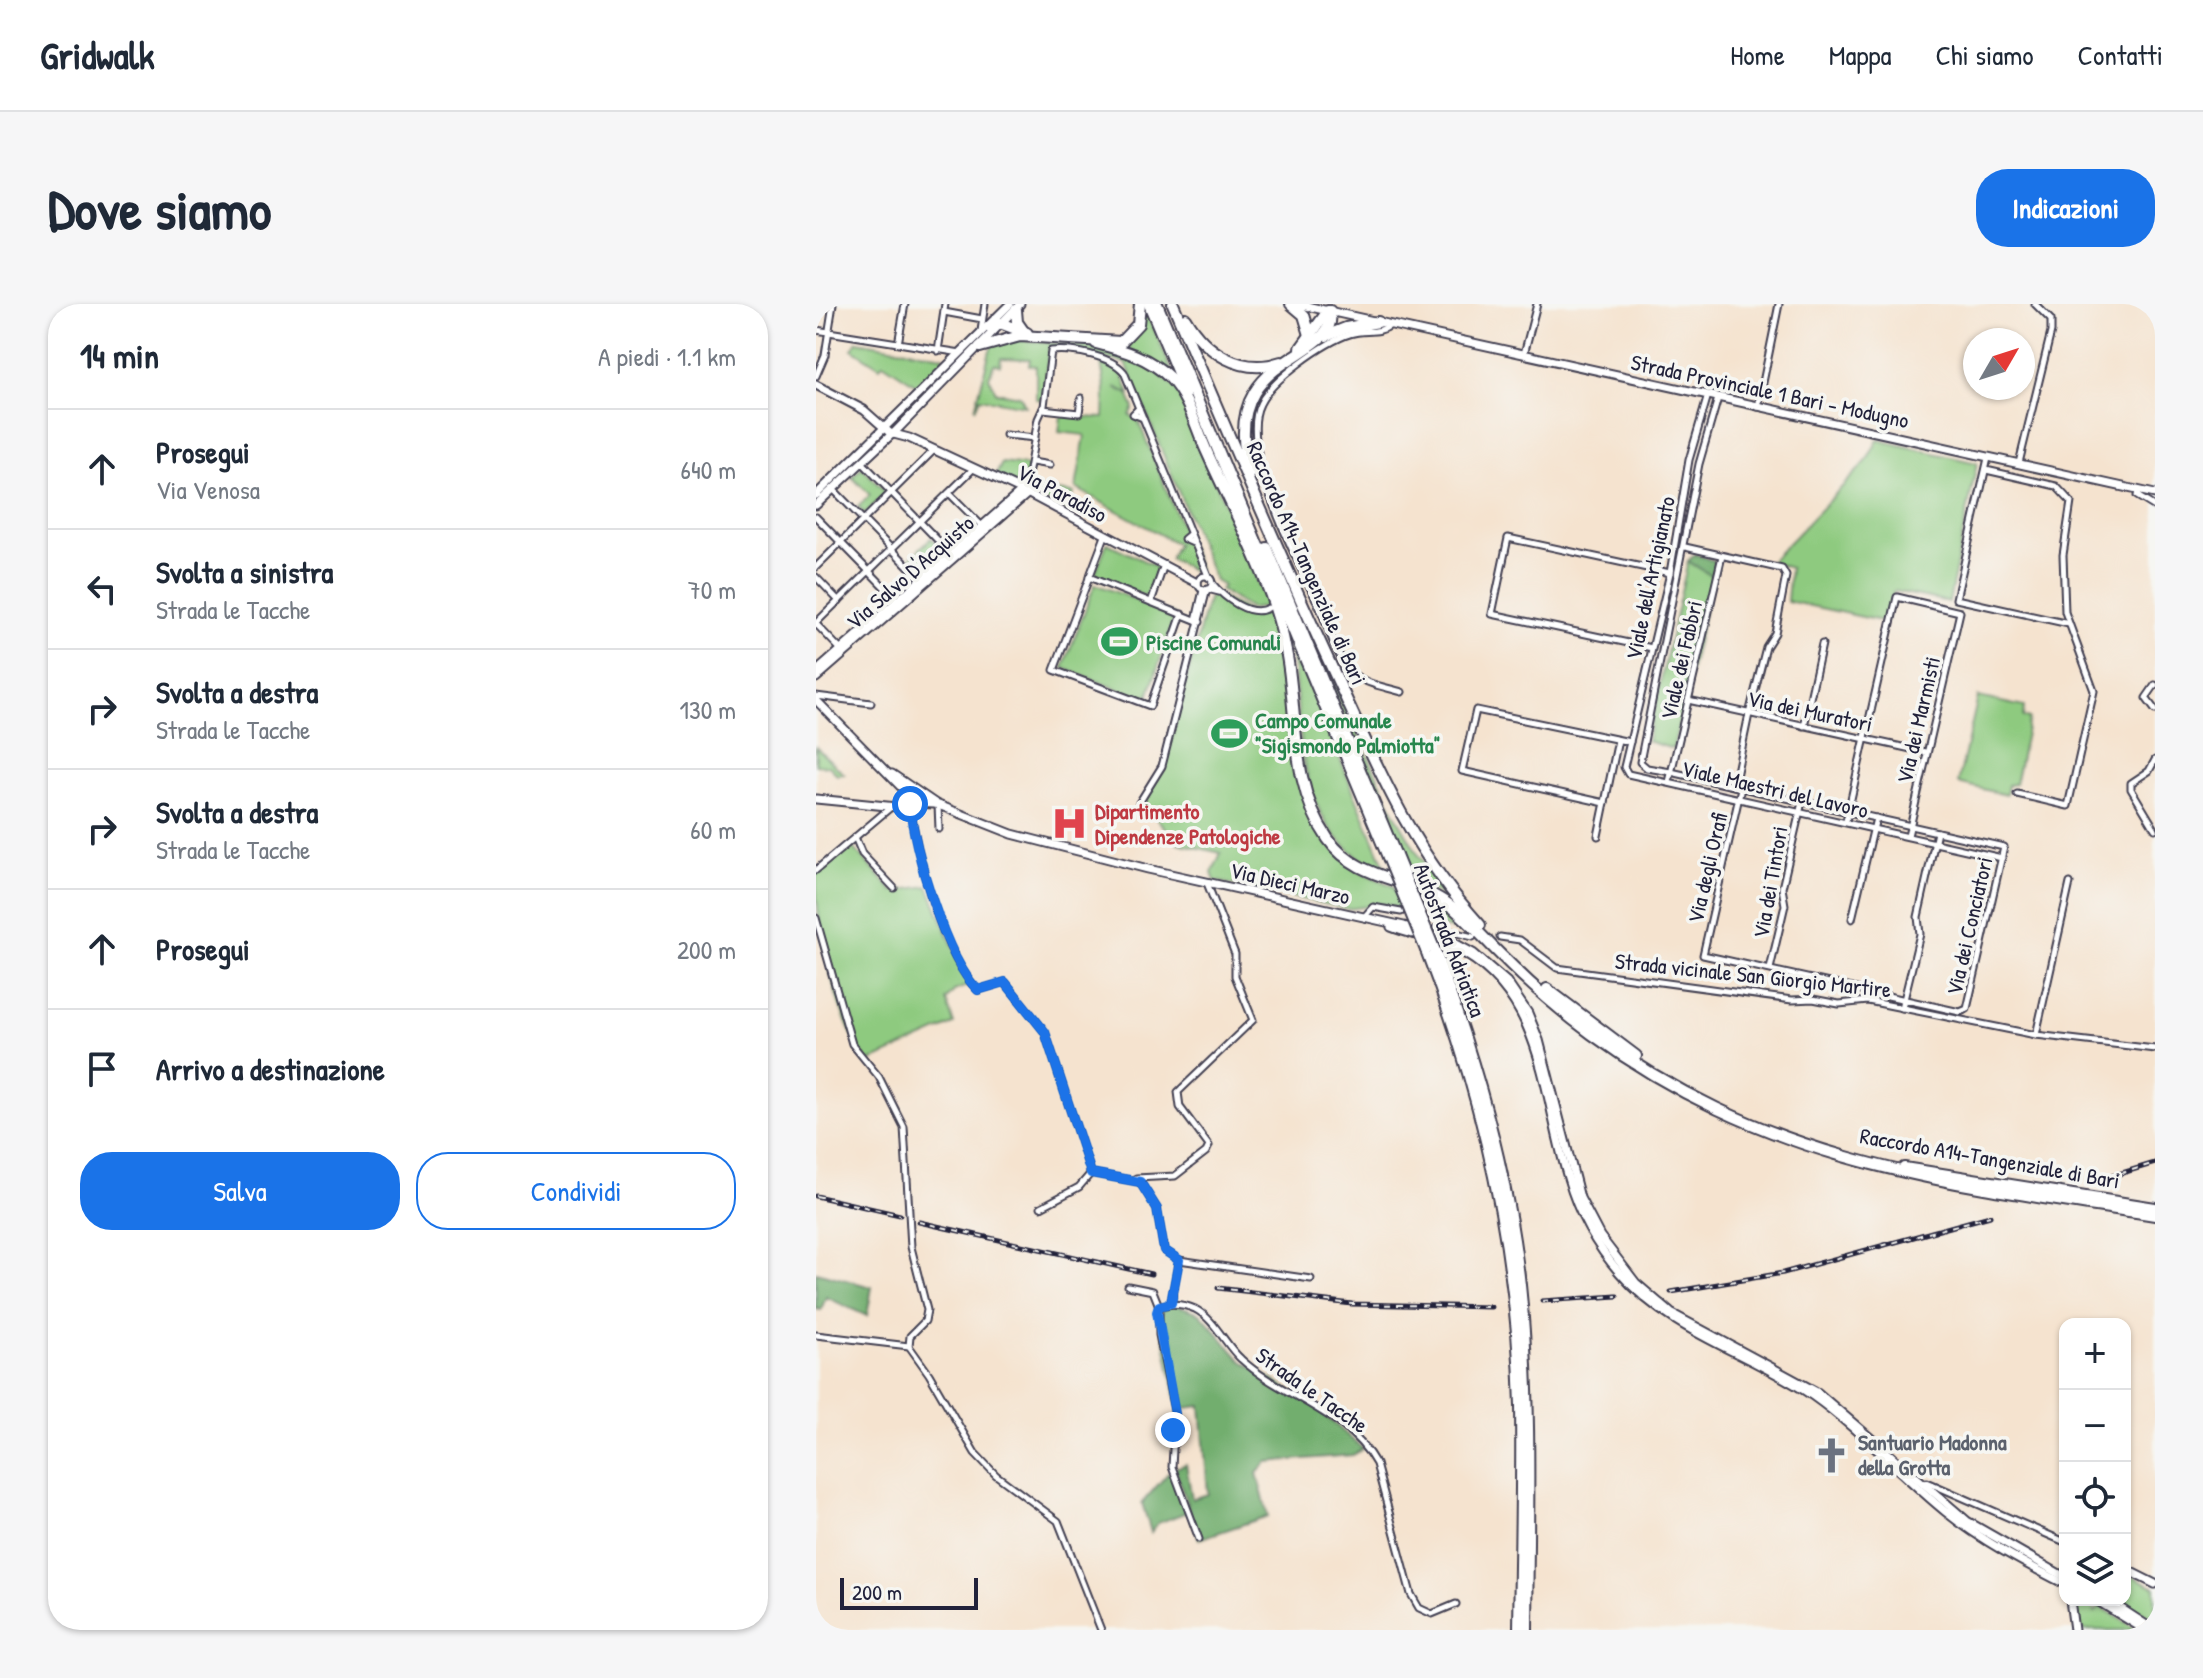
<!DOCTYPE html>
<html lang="it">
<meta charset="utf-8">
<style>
:root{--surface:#fff;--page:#f6f6f7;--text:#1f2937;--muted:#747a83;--line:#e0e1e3;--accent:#1a73e8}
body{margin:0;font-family:"Patrick Hand",sans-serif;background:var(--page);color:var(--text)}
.controls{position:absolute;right:24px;bottom:24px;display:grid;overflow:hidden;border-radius:16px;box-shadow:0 2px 6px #0004}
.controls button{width:72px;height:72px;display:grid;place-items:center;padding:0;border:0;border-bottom:2px solid var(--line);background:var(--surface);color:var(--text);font:40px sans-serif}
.compass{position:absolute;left:1147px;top:24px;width:72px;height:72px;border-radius:50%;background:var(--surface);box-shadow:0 2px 6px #0004;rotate:51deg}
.scale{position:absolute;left:24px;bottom:20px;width:138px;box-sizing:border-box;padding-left:8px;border:4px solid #22223b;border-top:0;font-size:22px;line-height:28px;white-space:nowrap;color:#22223b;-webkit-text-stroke:6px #f6f6f2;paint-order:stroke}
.stop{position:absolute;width:24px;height:24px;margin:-18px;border:6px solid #1a73e8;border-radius:50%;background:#fff}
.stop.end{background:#1a73e8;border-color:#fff;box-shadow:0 2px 8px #0008}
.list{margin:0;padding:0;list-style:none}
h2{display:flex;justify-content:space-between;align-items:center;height:104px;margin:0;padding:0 32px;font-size:34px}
h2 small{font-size:26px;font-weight:400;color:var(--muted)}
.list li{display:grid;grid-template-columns:52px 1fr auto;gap:24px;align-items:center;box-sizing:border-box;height:120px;padding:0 32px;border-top:2px solid var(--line)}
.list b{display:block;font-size:30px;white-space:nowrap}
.list p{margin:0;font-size:26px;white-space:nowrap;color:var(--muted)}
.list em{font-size:26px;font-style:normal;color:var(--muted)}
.actions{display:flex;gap:16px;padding:24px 32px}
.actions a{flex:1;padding:18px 0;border:2px solid var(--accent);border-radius:32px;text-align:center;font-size:28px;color:var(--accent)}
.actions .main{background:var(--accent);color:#fff}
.icon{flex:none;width:44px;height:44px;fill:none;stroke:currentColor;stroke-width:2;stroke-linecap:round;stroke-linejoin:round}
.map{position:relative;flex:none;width:1339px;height:1326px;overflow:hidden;border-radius:32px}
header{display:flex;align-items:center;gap:48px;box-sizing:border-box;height:112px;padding:0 40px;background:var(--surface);border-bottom:2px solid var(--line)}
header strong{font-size:38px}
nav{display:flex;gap:44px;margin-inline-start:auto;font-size:28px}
.intro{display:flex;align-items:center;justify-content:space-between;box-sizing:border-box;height:192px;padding:0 48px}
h1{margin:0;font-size:56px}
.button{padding:20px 36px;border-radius:32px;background:var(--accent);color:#fff;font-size:28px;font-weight:700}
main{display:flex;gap:48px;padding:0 48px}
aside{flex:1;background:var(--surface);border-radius:32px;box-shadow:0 2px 6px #0004}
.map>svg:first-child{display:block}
.green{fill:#8eca7f;stroke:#58765d;stroke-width:2}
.forest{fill:#72ae6e;stroke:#4a6854;stroke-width:2}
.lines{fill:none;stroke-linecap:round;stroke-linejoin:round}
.street-tunnel{stroke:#cbbcb1;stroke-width:5;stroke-dasharray:5 2.5;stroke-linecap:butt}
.street-casing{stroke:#423f51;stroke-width:9}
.secondary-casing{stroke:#423f51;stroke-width:11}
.highway-casing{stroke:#423f51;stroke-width:14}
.street{stroke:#fff;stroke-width:5}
.secondary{stroke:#fff;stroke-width:7}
.highway{stroke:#fff;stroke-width:10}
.rail-casing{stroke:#22223b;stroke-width:5}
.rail{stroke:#f6f6f2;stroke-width:2;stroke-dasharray:6;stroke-linecap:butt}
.highway-bridge-casing{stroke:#423f51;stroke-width:14;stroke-linecap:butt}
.highway-bridge{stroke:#fff;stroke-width:10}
.route{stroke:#1a73e8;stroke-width:10}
.labels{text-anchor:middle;stroke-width:7;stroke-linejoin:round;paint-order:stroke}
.street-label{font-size:22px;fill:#22223b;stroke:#f6f6f2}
.leisure-label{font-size:22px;font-weight:bold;fill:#27864d;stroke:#f6f6f2;text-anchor:start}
.health-label{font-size:22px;font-weight:bold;fill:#be3a42;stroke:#f6f6f2;text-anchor:start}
.worship-label{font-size:22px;font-weight:bold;fill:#5b616d;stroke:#f6f6f2;text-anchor:start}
</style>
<header>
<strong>Gridwalk</strong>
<nav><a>Home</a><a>Mappa</a><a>Chi siamo</a><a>Contatti</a></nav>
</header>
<div class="intro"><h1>Dove siamo</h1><a class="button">Indicazioni</a></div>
<main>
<aside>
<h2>14 min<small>A piedi · 1.1 km</small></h2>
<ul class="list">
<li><svg class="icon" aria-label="ahead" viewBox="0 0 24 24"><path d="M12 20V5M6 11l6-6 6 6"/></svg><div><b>Prosegui</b><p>Via Venosa</p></div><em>640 m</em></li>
<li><svg class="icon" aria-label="left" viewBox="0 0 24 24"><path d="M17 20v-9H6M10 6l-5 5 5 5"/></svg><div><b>Svolta a sinistra</b><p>Strada le Tacche</p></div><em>70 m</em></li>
<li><svg class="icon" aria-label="right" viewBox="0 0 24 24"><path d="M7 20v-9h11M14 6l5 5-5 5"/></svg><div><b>Svolta a destra</b><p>Strada le Tacche</p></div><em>130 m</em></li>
<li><svg class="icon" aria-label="right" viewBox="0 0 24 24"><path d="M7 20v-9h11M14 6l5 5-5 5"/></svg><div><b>Svolta a destra</b><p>Strada le Tacche</p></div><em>60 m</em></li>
<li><svg class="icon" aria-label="ahead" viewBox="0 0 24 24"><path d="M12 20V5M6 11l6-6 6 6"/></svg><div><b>Prosegui</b></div><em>200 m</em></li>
<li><svg class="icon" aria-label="arrive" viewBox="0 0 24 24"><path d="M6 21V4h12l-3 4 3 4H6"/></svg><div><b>Arrivo a destinazione</b></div></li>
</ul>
<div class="actions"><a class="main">Salva</a><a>Condividi</a></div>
</aside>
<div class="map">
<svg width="1339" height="1326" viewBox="0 0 1339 1326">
<rect width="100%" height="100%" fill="#f6f6f2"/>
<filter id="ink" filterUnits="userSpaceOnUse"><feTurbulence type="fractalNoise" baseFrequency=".0125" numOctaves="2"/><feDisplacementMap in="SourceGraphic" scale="16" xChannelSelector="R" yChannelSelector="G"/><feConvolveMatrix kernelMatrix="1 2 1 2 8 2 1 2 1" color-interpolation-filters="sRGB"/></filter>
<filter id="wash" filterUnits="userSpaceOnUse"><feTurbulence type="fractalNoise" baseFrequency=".006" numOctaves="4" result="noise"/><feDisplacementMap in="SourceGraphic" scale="32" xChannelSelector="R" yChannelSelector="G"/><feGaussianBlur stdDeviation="1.8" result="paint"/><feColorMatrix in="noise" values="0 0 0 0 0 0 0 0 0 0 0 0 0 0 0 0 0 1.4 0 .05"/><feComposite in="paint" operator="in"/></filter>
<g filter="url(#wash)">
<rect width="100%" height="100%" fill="#f5e3cf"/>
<!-- green -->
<g class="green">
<polygon points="329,3 358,72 308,42"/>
<polygon points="191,35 285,43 325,55 361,85 452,303 434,305 404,286 407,282 399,277 310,59 233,42 227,96 220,95 220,62 213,61 214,55 185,54 184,61 178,60 173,73 180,88 204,92 209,102 164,94 159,105 174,46 177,40"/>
<polygon points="41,37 127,52 129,55 102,82 67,59 64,63 36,45"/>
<polygon points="285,58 306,69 314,90 299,83 312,90 318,104 314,111 322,116 368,229 365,237 373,241 383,265 381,269 354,255 361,240 260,184 269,131 243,128 245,112 288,114 289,84"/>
<polygon points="1062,136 1161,159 1133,298 1078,287 1070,318 971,297 974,264 954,258 1050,158"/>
<polygon points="186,159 212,162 207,180 203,182 180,171"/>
<polygon points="46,163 70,189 49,210 42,203 54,191 36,173"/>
<polygon points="216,184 258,189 250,207 216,189"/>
<polygon points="115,234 129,249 105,269 92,256"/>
<polygon points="291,239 341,263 330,293 278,272"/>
<polygon points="872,257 896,272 857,445 831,437"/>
<polygon points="470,273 578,508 603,552 647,607 632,594 599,579"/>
<polygon points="279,280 359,311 331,396 247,364"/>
<polygon points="397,289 436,310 453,306 465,341 494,503 540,566 577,582 587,606 569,600 532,605 399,577 396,569 405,549 362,539 326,498 347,464 392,295"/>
<path d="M461 303 571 568C486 535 487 453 479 375 477 350 469 327 461 303Z"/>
<polygon points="1162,393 1208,403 1207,413 1213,415 1199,480 1192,481 1190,491 1142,479"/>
<polygon points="0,443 28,470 21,471 13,462 0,461"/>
<path d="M35 541 77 587 112 582 153 681 138 687 130 696 138 720 53 758C19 716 0 622 0 569Z"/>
<polygon points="603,589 640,612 657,631 616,620"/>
<polygon points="1309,1268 1339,1283 1339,1315 1304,1296 1309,1296"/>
<polygon points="1258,1296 1272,1296 1279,1308 1284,1302 1321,1326 1261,1326"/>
</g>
<!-- forest -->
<g class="forest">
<polygon points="879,250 898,257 896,272 872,257"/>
<polygon points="0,968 56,983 51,1012 10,993 5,1006 0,1005"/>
<polygon points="355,999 384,1009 425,1056 497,1101 547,1145 537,1151 451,1158 441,1169 452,1212 383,1235 359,1164 370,1160 376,1195 392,1190 385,1102 370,1104 361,1100 344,1013 349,1001"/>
<polygon points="353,1168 357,1171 371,1208 342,1219 335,1228 326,1199"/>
</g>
</g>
<g filter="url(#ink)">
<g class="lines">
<!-- street-tunnel -->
<polyline class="street-tunnel" points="657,633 684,633"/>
<defs>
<g id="street">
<polyline points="128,8 166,15"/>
<path d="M575 21C562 31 549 25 534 30 509 38 455 76 444 100 422 144 483 260 503 302 512 323 520 352 535 368 547 380 570 383 586 388"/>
<polyline points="0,26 145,49"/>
<polyline points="165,27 169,0"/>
<polyline points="82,40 89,0"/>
<polyline points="122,47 129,0"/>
<polyline points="708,50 721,0"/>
<polyline points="0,72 9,51 17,0"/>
<polyline points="892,91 873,156 854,269 808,463 812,470 1186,554"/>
<polyline points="902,94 883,160 824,458 831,464 855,468 1188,543 1151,705 1144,708 887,651 925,484"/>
<polyline points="942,103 963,0"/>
<polyline points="323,104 317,110 327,114"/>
<polyline points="227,105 263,109 265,94"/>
<polyline points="190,131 219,134"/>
<polyline points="1172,154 1140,295 1253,320"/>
<polyline points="46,158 137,252"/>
<polyline points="216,158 234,161"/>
<polyline points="1203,159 1235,28 1235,16 1219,0"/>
<polyline points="1170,166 1240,182 1255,198 1247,251 1249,308 1278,387 1252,502 1201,490"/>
<polyline points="17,185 106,276"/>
<polyline points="1322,187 1321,192 1339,203"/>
<path d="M209 188 222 115 228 102 235 47C255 45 294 51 308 68L393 274"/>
<polyline points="133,189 166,222"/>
<polyline points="0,213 83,298"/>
<polyline points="374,230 368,235 377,239"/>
<polyline points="289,232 238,366 334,402 366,310"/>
<polyline points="869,243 966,265 970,272 959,329 950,343 933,410 918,482"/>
<polyline points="0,263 118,146"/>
<circle cx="389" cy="279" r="7"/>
<polyline points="0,273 23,297"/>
<polyline points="273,273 384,318"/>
<path d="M396 279C408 294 434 314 452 304"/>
<polyline points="335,298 348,261"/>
<polyline points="380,316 387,286"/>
<polyline points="0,319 157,165"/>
<polyline points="0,320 27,348"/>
<polyline points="836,344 676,310 692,234 854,269"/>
<polyline points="1339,381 1330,394 1339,406"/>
<polyline points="0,392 55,399"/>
<polyline points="872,396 1109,448"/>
<polyline points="988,422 1006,340"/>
<polyline points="1339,456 1333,467 1315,479 1315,485 1339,525"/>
<polyline points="853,478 906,252"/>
<path d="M94 499C98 545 128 654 162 686L189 678 229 728 275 869 324 878 341 905 348 946 363 956"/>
<polyline points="323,499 346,462 391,285 403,288"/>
<polyline points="789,499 646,467 660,406 814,438"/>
<polyline points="122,501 123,525"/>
<polyline points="1030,517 1081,293 1144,308 1092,532"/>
<polyline points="782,532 802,436"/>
<polyline points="39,533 46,550 78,584"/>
<polyline points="0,566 75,503"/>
<polyline points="548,613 557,603 585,608"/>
<polyline points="0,614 36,740 63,773 88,823 95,943 111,1006 109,1017 94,1032 93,1042 113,1070 159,1149 180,1171 242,1217 285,1326"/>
<polyline points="1036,615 1060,514"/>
<polyline points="620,624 657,633"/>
<polyline points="684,633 704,636 741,664 976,696 997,695 1023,700 1052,697 1220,731 1339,745"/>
<polyline points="954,665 969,601 966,584 986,498"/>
<polyline points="1086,704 1104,630 1102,613 1121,528"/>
<polyline points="1220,731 1254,579"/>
<polyline points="320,874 359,872 390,848 393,842 364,803 362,788 437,716 419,672 419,650 391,579"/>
<polyline points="225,903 263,883 275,869"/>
<polyline points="312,982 337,987 343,1002 343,1031 359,1110 356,1163 383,1235"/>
<polyline points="355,999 363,956 495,975"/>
<path d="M343 1002C355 999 367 1000 379 1005 399 1015 409 1041 425 1055 467 1094 531 1107 560 1160L595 1290 603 1304 616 1310 640 1300"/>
<polyline points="0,1031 93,1042"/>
<polyline points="1111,1178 1249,1238"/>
</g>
<g id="secondary">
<polyline points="481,0 1339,190"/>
<polyline points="0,81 48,106 74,129 93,134 209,188 381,279"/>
<polyline points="77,130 204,0"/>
<polyline points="0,191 194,0"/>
<polyline points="0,201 76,130"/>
<polyline points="0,368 206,187"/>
<polyline points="0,374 211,190"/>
<polyline points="0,396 90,488"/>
<polyline points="76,470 120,500 196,530 332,565 588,622 635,637 657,649 691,678 712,709 723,736 764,894 784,932 820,979 855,1009 1001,1088 1151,1217 1249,1273"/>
<polyline points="0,495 81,503 94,499 118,500"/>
<path d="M575 623C599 632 626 636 649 650 729 697 727 795 752 874 762 909 780 942 804 969 856 1030 933 1048 997 1092 1045 1126 1084 1171 1130 1208 1166 1237 1208 1259 1249 1280"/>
<polyline points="1309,1265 1339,1280"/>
<polyline points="1254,1296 1258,1326"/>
<polyline points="1280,1296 1329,1326"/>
<polyline points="1292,1296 1338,1326"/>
</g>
<g id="highway">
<polyline points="333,0 370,88"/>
<polyline points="341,0 572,553"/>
<path d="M357 0C409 122 460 244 516 364 560 459 592 542 664 621"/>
<polyline points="475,0 488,11 494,31"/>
<polyline points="200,6 201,18 208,28"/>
<path d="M369 14C389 48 425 72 465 58"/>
<polyline points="174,23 184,19 211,29"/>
<polyline points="510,32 530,24 562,18"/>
<path d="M280 39C307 46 333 53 354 74 373 94 380 124 391 148 420 213 459 281 471 352 482 414 474 480 512 535 543 579 597 572 636 603 655 619 672 639 690 656 717 683 746 708 776 730 954 860 1129 879 1339 911"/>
<polyline points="164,43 204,32 305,38 322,20 324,0"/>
<polyline points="485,44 512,7"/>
<path d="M434 169C399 46 524 59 514 7"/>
<polyline points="451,244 580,552"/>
<path d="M610 646C667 792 701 945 705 1101 706 1176 704 1251 703 1326"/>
<path d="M619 647C659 756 691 865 704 981 716 1096 712 1211 711 1326"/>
<polyline points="731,685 820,752"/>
<polyline points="1088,864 1339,904"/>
</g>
</defs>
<!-- street casing -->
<use href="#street" class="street-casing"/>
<!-- secondary casing -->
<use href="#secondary" class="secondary-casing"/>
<!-- highway casing -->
<use href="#highway" class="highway-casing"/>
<!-- street -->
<use href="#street" class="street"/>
<!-- secondary -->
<use href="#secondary" class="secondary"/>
<!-- highway -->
<use href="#highway" class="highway"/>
<defs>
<g id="rail">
<polyline points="1293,873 1339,859"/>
<polyline points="0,892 84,911"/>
<polyline points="103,918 335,970"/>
<polyline points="402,984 536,1000 675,1003"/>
<polyline points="855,988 967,969 1174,912"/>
<polyline points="726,997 801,992"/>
</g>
</defs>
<!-- rail casing -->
<use href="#rail" class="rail-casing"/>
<!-- rail -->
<use href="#rail" class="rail"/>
<defs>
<g id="highway-bridge">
<polyline points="580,552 619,647"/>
<polyline points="572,553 610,646"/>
</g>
</defs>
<!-- highway-bridge casing -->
<use href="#highway-bridge" class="highway-bridge-casing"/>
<!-- highway-bridge -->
<use href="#highway-bridge" class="highway-bridge"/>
</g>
</g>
<g class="lines" filter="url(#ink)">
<!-- route -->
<path class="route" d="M94 500C97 544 130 656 162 686L189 678 229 728 275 869 324 878 341 905 348 946 363 956 355 999 343 1002 341 1008 359 1110 357 1126"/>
</g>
<!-- icons -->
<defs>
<symbol id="stadium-bare" viewBox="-9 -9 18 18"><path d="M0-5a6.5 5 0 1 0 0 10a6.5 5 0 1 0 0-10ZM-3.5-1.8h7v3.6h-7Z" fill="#2e9e5b" stroke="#f6f6f2" stroke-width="2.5" paint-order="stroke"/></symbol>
<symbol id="hospital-bare" viewBox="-9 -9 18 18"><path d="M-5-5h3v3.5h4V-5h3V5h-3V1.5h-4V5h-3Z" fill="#e0444e" stroke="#f6f6f2" stroke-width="2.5" paint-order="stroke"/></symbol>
<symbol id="church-bare" viewBox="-9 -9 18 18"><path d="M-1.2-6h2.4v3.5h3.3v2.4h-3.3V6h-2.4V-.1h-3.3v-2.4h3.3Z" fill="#6b7280" stroke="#f6f6f2" stroke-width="2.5" paint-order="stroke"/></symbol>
</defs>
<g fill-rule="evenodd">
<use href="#stadium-bare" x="278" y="312" width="51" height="51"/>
<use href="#stadium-bare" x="388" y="404" width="51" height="51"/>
<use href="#hospital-bare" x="228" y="494" width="51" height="51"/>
<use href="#church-bare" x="990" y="1126" width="51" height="51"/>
</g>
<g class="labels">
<!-- street labels -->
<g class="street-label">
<text transform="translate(954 87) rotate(12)" y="8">Strada Provinciale 1 Bari - Modugno</text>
<text transform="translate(246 189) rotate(28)" y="8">Via Paradiso</text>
<text transform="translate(491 259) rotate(66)" y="8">Raccordo A14-Tangenziale di Bari</text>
<text transform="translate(94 268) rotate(-41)" y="8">Via Salvo D'Acquisto</text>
<text transform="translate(834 274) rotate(-78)" y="8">Viale dell'Artigianato</text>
<text transform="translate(865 356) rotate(-77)" y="8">Viale dei Fabbri</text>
<text transform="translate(994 407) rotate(12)" y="8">Via dei Muratori</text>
<text transform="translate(1102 416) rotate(-77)" y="8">Via dei Marmisti</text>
<text transform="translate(959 485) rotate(13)" y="8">Viale Maestri del Lavoro</text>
<text transform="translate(891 564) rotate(-77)" y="8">Via degli Orafi</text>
<text transform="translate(954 578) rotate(-80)" y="8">Via dei Tintori</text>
<text transform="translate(474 579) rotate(13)" y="8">Via Dieci Marzo</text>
<text transform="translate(1153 622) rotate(-77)" y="8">Via dei Conciatori</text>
<text transform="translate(634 636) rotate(69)" y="8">Autostrada Adriatica</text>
<text transform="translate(937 671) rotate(6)" y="8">Strada vicinale San Giorgio Martire</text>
<text transform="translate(1174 854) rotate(10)" y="8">Raccordo A14-Tangenziale di Bari</text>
<text transform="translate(496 1086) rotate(35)" y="8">Strada le Tacche</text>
</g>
<!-- leisure labels -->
<g class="leisure-label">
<text x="330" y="346">Piscine Comunali</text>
<text x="439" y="424">Campo Comunale<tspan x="439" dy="25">"Sigismondo Palmiotta"</tspan></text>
</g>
<!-- health labels -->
<g class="health-label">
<text x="279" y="515">Dipartimento<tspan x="279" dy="25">Dipendenze Patologiche</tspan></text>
</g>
<!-- worship labels -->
<g class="worship-label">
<text x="1042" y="1146">Santuario Madonna<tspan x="1042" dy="25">della Grotta</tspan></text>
</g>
</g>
</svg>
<div class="controls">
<button>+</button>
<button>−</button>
<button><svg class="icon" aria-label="locate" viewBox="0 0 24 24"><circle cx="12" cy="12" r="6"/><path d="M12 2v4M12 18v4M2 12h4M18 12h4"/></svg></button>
<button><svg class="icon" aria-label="layers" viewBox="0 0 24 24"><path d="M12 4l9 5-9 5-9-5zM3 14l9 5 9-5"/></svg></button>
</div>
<svg class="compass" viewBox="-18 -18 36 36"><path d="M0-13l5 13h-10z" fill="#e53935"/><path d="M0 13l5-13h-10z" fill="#747a83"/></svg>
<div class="scale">200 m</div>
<div class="stop" style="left:94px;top:500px"></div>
<div class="stop end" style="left:357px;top:1126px"></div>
</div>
</main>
